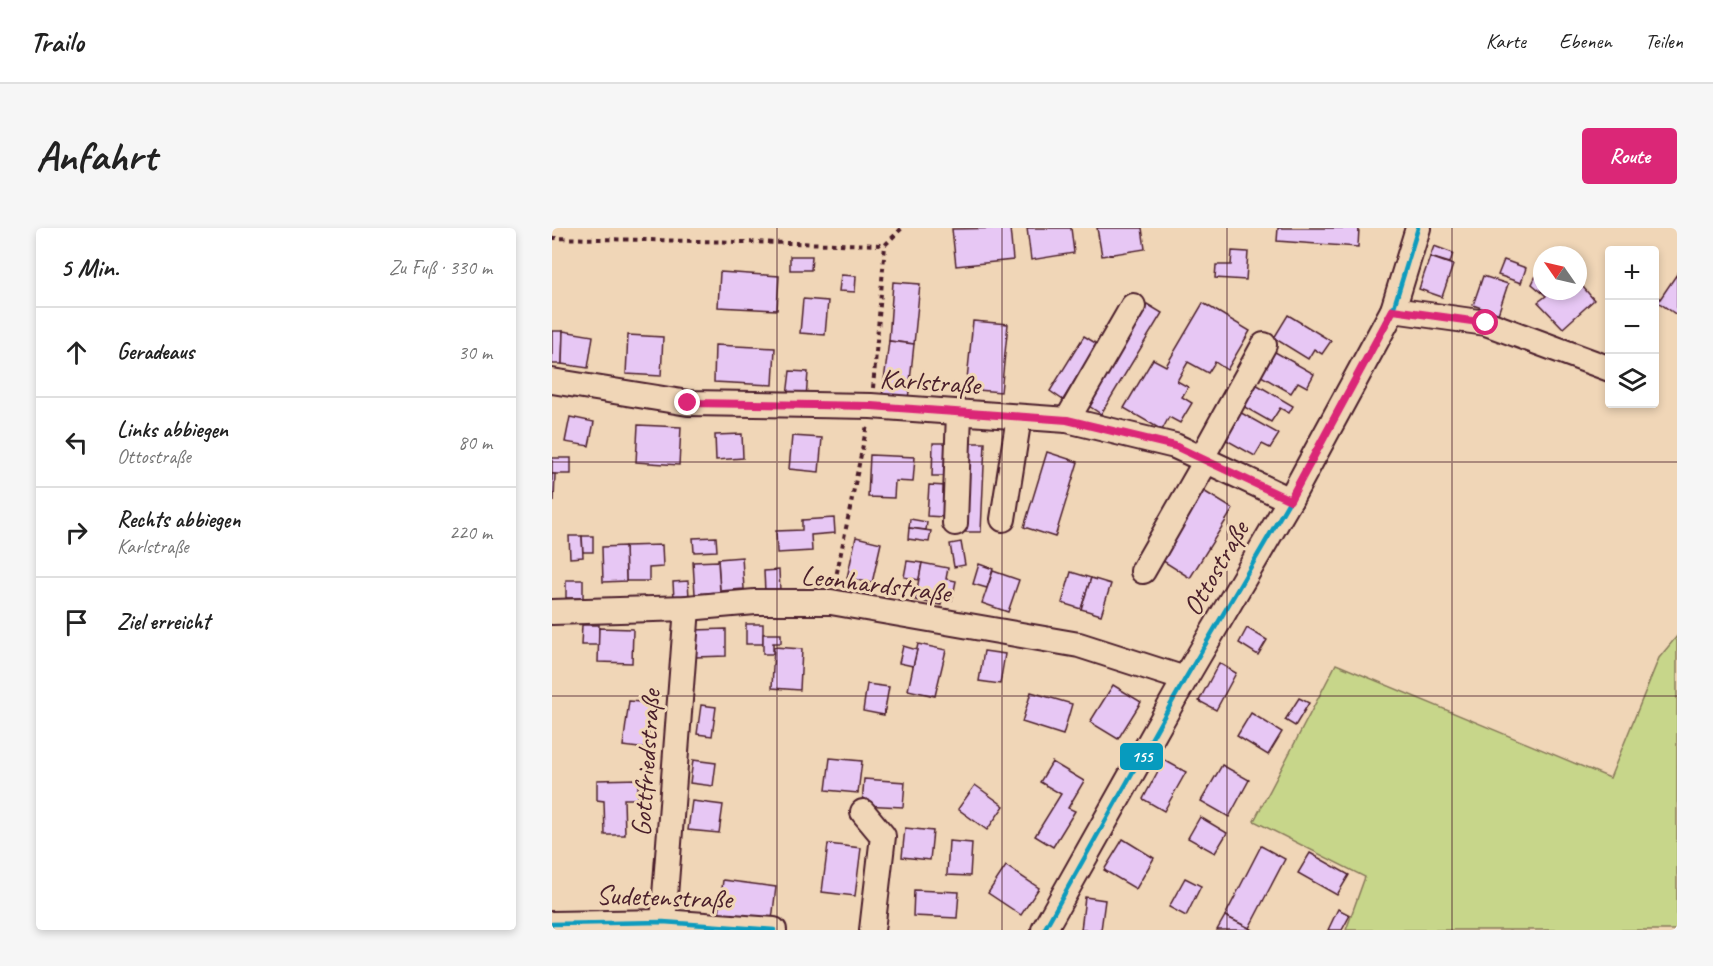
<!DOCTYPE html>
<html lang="de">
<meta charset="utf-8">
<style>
:root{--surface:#fff;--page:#f6f6f6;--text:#222;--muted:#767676;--line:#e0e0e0;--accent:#db2777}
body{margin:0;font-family:Caveat,sans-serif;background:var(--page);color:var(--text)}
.controls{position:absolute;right:18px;top:18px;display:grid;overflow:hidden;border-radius:6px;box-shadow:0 3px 9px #0003}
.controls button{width:54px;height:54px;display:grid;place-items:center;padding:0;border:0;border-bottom:2px solid var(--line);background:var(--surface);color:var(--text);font:30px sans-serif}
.compass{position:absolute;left:981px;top:18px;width:54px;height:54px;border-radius:50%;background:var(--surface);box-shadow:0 3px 9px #0003;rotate:304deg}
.stop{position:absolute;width:18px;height:18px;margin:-14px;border:4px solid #db2777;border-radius:50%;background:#fff}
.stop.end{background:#db2777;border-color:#fff;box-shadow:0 2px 6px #0008}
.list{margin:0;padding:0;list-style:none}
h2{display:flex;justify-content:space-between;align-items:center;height:78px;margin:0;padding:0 24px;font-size:26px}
h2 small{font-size:20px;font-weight:400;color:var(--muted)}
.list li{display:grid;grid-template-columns:39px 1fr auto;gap:18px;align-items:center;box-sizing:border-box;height:90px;padding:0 24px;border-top:2px solid var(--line)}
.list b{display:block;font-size:22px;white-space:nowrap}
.list p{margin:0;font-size:20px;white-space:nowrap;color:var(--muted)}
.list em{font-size:20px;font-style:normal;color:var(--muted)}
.icon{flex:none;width:33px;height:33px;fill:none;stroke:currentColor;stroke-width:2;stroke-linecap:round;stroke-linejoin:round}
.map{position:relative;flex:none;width:1125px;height:702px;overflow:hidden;border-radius:6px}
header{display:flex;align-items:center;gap:36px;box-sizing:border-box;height:84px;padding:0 30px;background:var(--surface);border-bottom:2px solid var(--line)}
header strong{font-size:28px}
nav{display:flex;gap:33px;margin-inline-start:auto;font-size:21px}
.intro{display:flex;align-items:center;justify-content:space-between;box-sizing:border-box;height:144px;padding:0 36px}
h1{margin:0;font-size:42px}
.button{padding:15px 27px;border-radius:6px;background:var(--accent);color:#fff;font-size:21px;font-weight:700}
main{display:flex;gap:36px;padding:0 36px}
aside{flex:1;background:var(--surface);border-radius:6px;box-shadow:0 3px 9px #0003}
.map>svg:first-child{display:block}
.green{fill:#c7d68a;stroke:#887a5a;stroke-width:1.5}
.building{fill:#e7c7f4;stroke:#4a1f2b;stroke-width:1.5}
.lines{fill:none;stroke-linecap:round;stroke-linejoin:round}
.minor-casing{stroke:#4a1f2b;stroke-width:28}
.path{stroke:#4a1f2b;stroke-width:4;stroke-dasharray:4.5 4.5;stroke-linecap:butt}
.minor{stroke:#f0d6b7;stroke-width:24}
.bus-1-casing{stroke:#f0d6b7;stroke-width:9}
.bus-1{stroke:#079bbe;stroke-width:4.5}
.route{stroke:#db2777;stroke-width:8}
.grid{fill:none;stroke:#4a1f2b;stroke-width:1.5;stroke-opacity:0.55}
.labels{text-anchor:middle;stroke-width:6;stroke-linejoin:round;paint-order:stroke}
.street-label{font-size:28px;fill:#4a1f2b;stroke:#f0d6b7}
.line-badge{stroke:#f0d6b7;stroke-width:2}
.badge-label{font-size:16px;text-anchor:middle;font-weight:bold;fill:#fff}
</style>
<header>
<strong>Trailo</strong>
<nav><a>Karte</a><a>Ebenen</a><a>Teilen</a></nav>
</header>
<div class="intro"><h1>Anfahrt</h1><a class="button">Route</a></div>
<main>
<aside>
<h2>5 Min.<small>Zu Fuß · 330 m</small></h2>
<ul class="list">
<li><svg class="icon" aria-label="ahead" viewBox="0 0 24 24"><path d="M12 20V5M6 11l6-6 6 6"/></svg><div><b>Geradeaus</b></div><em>30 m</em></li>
<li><svg class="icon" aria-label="left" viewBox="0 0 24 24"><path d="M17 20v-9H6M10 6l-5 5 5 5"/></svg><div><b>Links abbiegen</b><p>Ottostraße</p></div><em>80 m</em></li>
<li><svg class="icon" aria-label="right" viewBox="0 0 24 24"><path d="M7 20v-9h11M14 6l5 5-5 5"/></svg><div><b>Rechts abbiegen</b><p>Karlstraße</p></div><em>220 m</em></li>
<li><svg class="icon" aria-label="arrive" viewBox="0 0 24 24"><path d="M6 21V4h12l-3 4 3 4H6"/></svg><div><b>Ziel erreicht</b></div></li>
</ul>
</aside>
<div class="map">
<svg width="1125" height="702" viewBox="0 0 1125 702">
<rect width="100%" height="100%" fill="#f0d6b7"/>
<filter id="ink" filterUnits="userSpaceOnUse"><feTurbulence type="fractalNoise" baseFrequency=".0167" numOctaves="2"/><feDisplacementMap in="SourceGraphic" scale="12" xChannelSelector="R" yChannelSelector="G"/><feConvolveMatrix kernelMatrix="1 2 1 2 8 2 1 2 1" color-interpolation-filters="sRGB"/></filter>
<g filter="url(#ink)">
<!-- green -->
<polygon class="green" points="1125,408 1125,702 794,702 813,649 702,593 784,436 1058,550 1107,430"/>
<!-- building -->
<g class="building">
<polygon points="458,0 461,32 404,38 400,1"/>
<polygon points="475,0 519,0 522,25 479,32"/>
<polygon points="545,0 590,0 593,21 550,28"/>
<polygon points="726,0 807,0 806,19 725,13"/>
<polygon points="882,18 901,25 898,35 878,29"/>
<polygon points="680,23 696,24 694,52 663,50 664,37 679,37"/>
<polygon points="238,28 260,28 259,42 238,42"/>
<polygon points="878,29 901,37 890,69 867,61"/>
<polygon points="952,32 974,40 969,55 946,47"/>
<polygon points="990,35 990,63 1026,63 1026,53 1042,72 1011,100 986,74 994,68 980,56"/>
<polygon points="168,44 227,48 225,82 166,79"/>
<polygon points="1125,46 1125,87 1106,74"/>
<polygon points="289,47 304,48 303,64 287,63"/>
<polygon points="931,48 956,56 946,86 921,77"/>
<polygon points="341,54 368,56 362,116 337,113"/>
<polygon points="251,71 276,73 273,107 248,105"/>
<polygon points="651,75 698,103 675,142 663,134 656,145 636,134 625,153 636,159 630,169 640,175 628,195 617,189 610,202 572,180 601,131 614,138"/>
<polygon points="595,76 610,85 549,186 534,176"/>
<polygon points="736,87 779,113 770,126 762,121 756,131 722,110"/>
<polygon points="421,93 456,96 449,164 414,161"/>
<polygon points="0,103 11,103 10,136 0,136"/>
<polygon points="11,103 41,108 36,140 10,136"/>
<polygon points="76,107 111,109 109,148 74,146"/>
<polygon points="532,108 545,116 511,172 498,163"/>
<polygon points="337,113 362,116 356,172 330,169"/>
<polygon points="163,117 223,120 221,157 162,154"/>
<polygon points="716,120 762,146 755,159 746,154 739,165 702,144"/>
<polygon points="238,143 256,144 254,170 235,168"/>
<polygon points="702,155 741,178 737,185 728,180 719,194 689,177"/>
<polygon points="684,182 727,206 718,220 710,216 703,228 669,209"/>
<polygon points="18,189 42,194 37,218 13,214"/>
<polygon points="86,197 129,199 127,237 84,234"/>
<polygon points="190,206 191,230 164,232 163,207"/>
<polygon points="240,208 270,210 267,244 237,241"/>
<polygon points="381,215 396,215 395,248 380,248"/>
<polygon points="414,215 433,215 429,304 410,304"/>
<polygon points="495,224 526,234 503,309 472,299"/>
<polygon points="318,227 363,229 361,254 343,253 342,270 316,269"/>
<rect x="0" y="230" width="19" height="16"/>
<polygon points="0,246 3,246 2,273 0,273"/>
<polygon points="377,257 394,258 392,289 375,288"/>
<polygon points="650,262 681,281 638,350 608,331"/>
<polygon points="282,290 283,305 259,307 260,323 225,325 224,303 250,302 250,292"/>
<polygon points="358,291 375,294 374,302 357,300"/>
<polygon points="357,300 379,303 377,314 356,311"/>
<polygon points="17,308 30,308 31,329 18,330"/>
<polygon points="30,308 41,308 41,324 31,324"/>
<polygon points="164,309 165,323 142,324 141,310"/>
<polygon points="304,309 329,315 320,355 295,350"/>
<polygon points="409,314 413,337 402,339 398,316"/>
<polygon points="110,317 111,339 97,340 97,353 74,353 73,318"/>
<polygon points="73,318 74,353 51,354 50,319"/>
<polygon points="190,329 192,361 168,363 166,331"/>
<polygon points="166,333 168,364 143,366 141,334"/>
<polygon points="355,333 370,335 367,352 352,349"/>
<polygon points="370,335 396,340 394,351 404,353 400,372 390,370 389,377 363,372"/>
<polygon points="427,336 441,341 435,360 421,356"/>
<polygon points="227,342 228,363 213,364 212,343"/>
<polygon points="441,343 467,352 456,384 430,375"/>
<polygon points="519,344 539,350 529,381 510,375"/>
<polygon points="539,350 559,356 549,387 529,381"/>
<rect x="14" y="352" width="17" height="18"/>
<polygon points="136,353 137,369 122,371 121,354"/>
<rect x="194" y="396" width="17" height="20"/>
<polygon points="30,397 47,397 47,417 29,417"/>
<polygon points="47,400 81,401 80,435 46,434"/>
<polygon points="695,400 715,412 706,427 687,415"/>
<polygon points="174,401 174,428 144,429 143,402"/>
<polygon points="211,406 229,406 229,415 221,415 221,426 211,426"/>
<polygon points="366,416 394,422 383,468 356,462"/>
<polygon points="351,418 365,422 361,438 347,435"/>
<polygon points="222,419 250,421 248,462 220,460"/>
<polygon points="432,423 453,426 448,456 427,453"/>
<polygon points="667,435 684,445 664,482 647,473"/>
<polygon points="315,456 337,459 332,487 311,483"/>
<polygon points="561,457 589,474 566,511 538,494"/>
<polygon points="479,464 520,476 511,507 470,494"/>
<polygon points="747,470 757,475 743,498 733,492"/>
<polygon points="77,473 100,475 95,521 71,518"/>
<polygon points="149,477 164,479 160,508 145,506"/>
<polygon points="699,485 730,504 716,527 685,508"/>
<polygon points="278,530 310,533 306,565 274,562"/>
<polygon points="141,532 164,535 161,558 138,555"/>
<polygon points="612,532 634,544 612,583 591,571"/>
<polygon points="500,534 532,553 516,580 523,583 501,619 483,608 509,566 488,554"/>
<polygon points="670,537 697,552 677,589 649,573"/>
<polygon points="86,551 86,571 72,571 73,607 53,607 52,573 45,572 45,552"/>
<polygon points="312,551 353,554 351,579 310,577"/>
<polygon points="423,557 452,578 435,602 406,581"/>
<polygon points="140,573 171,577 167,605 136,602"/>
<polygon points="648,589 675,605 663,625 636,610"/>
<polygon points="353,600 381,603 378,632 350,629"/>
<polygon points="571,611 602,630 584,661 552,642"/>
<polygon points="397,613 420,615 418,648 395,647"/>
<polygon points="276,616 309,620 303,668 270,664"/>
<polygon points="709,618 733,631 697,700 673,688"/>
<polygon points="758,625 797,647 785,667 746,645"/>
<polygon points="454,638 487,660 469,687 436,665"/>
<polygon points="633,650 649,658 634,688 617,679"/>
<polygon points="171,652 224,659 220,692 167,686"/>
<polygon points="362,662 407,664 405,690 361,688"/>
<polygon points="533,669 553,672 549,702 529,702"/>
<polygon points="786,681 798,687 790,702 776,702"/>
<polygon points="673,688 697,700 700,702 665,702"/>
</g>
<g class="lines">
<defs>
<g id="minor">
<polyline points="841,82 934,95 1058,141"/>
<polyline points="0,153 136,175 319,178 515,192 623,218 738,272"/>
<polyline points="515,192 581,78"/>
<polyline points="649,231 712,117"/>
<polyline points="451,291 467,189"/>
<polyline points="403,295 407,185"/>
<polyline points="591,343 654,233"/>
<polyline points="0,384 135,380 203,374 279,374 527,417 633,451"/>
<polyline points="311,584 331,608 320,702"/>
<polyline points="111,694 135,380"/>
<polyline points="0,696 111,694 222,702"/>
<polyline points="492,702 633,451 738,272 841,82 866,0"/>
</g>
</defs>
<!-- minor casing -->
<use href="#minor" class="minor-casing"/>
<!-- path -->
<g class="path">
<polyline points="0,10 333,17"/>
<polyline points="321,160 333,17 350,0"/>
<polyline points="283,354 315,197"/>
</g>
<!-- minor -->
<use href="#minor" class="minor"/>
<defs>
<g id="bus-1">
<polyline points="0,696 111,694 222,702"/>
<polyline points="492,702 633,451 738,272 841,82 866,0"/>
</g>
</defs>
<!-- bus-1 casing -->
<use href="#bus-1" class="bus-1-casing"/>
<!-- bus-1 -->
<use href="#bus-1" class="bus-1"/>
</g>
</g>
<g class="lines" filter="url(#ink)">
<!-- route -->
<polyline class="route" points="136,175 319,178 515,192 623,218 738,272 841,82 934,95"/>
</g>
<!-- grid -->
<path class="grid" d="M225 0V702M450 0V702M675 0V702M900 0V702M0 234H1125M0 468H1125"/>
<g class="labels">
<!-- street labels -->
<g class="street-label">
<text transform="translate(378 153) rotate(4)" y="10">Karlstraße</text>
<text transform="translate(663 340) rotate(-60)" y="10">Ottostraße</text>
<text transform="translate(324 355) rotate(7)" y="10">Leonhardstraße</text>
<text transform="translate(93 535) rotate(-86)" y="10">Gottfriedstraße</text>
<text transform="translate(112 668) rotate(2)" y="10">Sudetenstraße</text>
</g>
</g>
<rect class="line-badge" x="567" y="514" width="45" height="29" rx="6" fill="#079bbe"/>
<g class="badge-label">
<text x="590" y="534">155</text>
</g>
</svg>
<div class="controls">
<button>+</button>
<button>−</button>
<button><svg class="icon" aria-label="layers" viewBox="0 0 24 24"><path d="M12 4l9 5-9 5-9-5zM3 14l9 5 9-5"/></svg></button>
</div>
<svg class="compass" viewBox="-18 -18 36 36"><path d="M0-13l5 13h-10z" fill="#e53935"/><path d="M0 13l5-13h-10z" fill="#767676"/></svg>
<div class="stop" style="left:934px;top:95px"></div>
<div class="stop end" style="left:136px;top:175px"></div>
</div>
</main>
